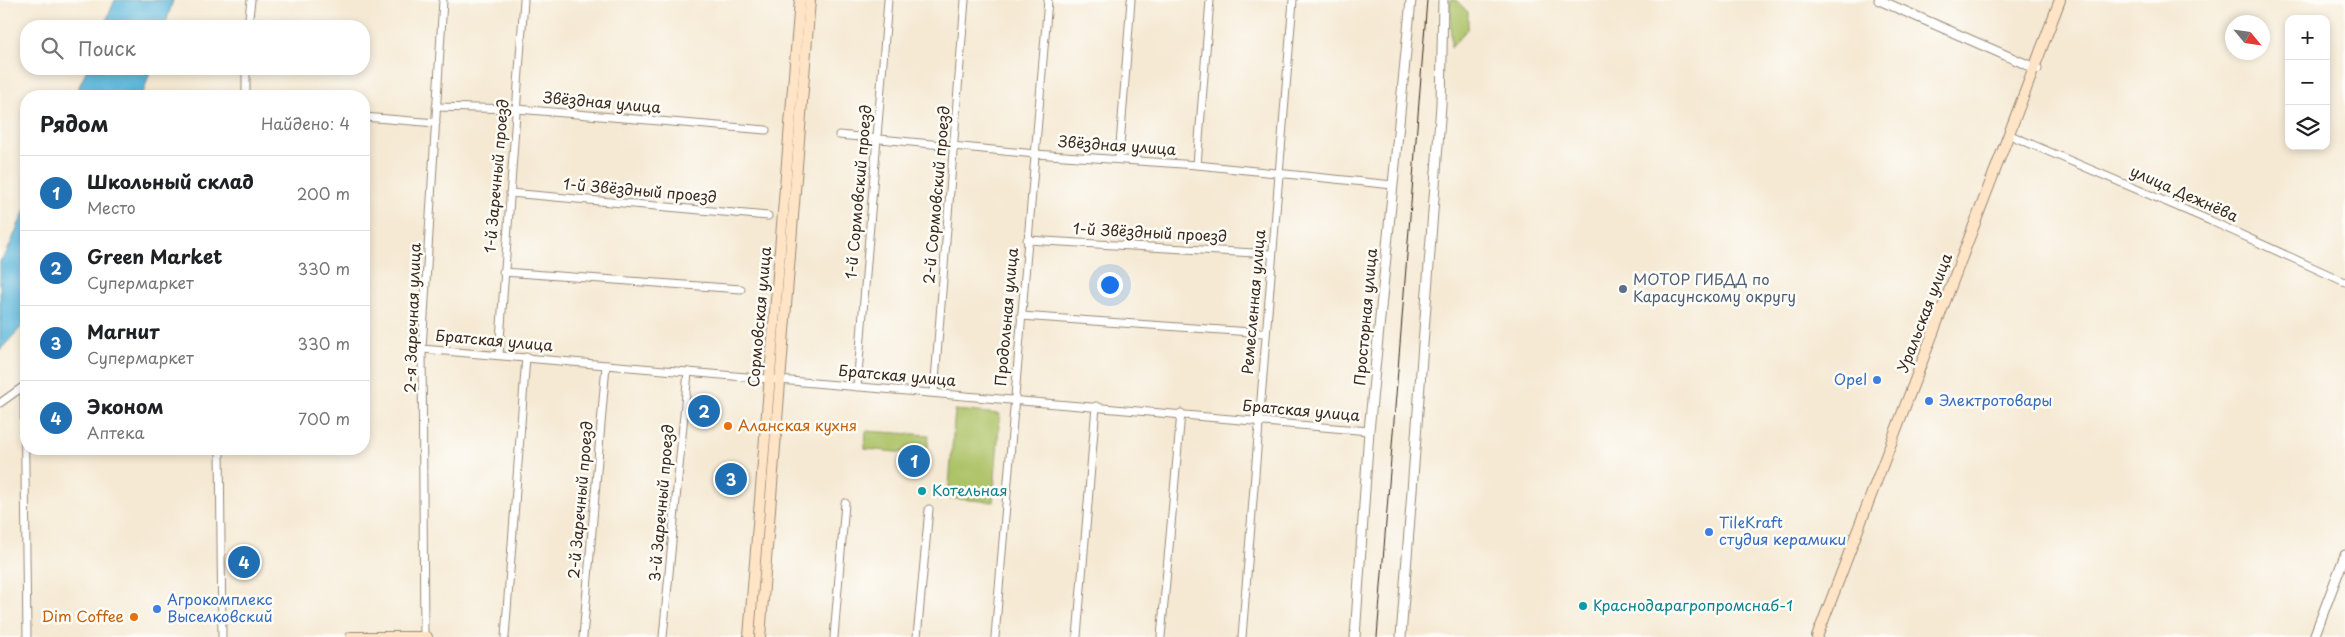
<!DOCTYPE html>
<html lang="ru">
<meta charset="utf-8">
<style>
:root{--surface:#fff;--page:#f2f2f2;--text:#202124;--muted:#757577;--line:#e0e0e0;--accent:#1f6fb2}
body{margin:0;font-family:"Playpen Sans",sans-serif;background:var(--page);color:var(--text)}
.controls{position:absolute;right:15px;top:15px;display:grid;overflow:hidden;border-radius:10px;box-shadow:0 2px 8px #0003}
.controls button{width:45px;height:45px;display:grid;place-items:center;padding:0;border:0;border-bottom:1px solid var(--line);background:var(--surface);color:var(--text);font:25px sans-serif}
.compass{position:absolute;left:2225px;top:15px;width:45px;height:45px;border-radius:50%;background:var(--surface);box-shadow:0 2px 8px #0003;rotate:119deg}
.you{position:absolute;left:1109px;top:284px;width:18px;height:18px;margin:-12px;border:4px solid #fff;border-radius:50%;background:#1a73e8;box-shadow:0 0 0 8px #1a73e833}
.badge{display:grid;place-items:center;width:32px;height:32px;border-radius:50%;background:var(--accent);color:#fff;font-size:16px;font-weight:700}
.pin{position:absolute;translate:-50% -50%;border:2px solid #fff;box-shadow:0 1px 5px #0006}
.list{margin:0;padding:0;list-style:none}
h2{display:flex;justify-content:space-between;align-items:center;height:65px;margin:0;padding:0 20px;font-size:21px}
h2 small{font-size:16px;font-weight:400;color:var(--muted)}
.list li{display:grid;grid-template-columns:32px 1fr auto;gap:15px;align-items:center;box-sizing:border-box;height:75px;padding:0 20px;border-top:1px solid var(--line)}
.list b{display:block;font-size:19px;white-space:nowrap}
.list p{margin:0;font-size:16px;white-space:nowrap;color:var(--muted)}
.list em{font-size:16px;font-style:normal;color:var(--muted)}
.icon{flex:none;width:28px;height:28px;fill:none;stroke:currentColor;stroke-width:2;stroke-linecap:round;stroke-linejoin:round}
.map{position:relative;flex:none;width:2345px;height:637px;overflow:hidden}
.search{position:absolute;background:var(--surface);box-shadow:0 2px 8px #0003;left:20px;top:20px;width:350px;height:55px;display:flex;align-items:center;gap:12px;box-sizing:border-box;padding:0 18px;border-radius:20px;color:var(--muted);font-size:19px}
.panel{position:absolute;background:var(--surface);box-shadow:0 2px 8px #0003;left:20px;top:90px;width:350px;height:365px;border-radius:20px}
.map>svg:first-child{display:block}
.green{fill:#adc368;stroke:#747643}
.water{fill:#5db8db;stroke:#4c717c}
.lines{fill:none;stroke-linecap:round;stroke-linejoin:round}
.minor-casing{stroke:#988a78;stroke-width:9}
.tertiary-casing{stroke:#988a78;stroke-width:11}
.secondary-casing{stroke:#988a78;stroke-width:12}
.minor{stroke:#fff;stroke-width:7}
.tertiary{stroke:#fff;stroke-width:9}
.secondary{stroke:#ffe4c6;stroke-width:10}
.tram{stroke:#3b2a1e;stroke-width:1}
.service-dot{fill:#5c6f8a;stroke:#fdfcf7;stroke-width:2}
.shop-dot{fill:#3f7fe0;stroke:#fdfcf7;stroke-width:2}
.food-dot{fill:#e8710a;stroke:#fdfcf7;stroke-width:2}
.culture-dot{fill:#0f9aa8;stroke:#fdfcf7;stroke-width:2}
.labels{text-anchor:middle;stroke-width:5;stroke-linejoin:round;paint-order:stroke}
.street-label{font-size:15px;fill:#3b2a1e;stroke:#fdfcf7}
.service-label{font-size:15px;fill:#4e5e75;stroke:#fdfcf7;text-anchor:start}
.shop-label{font-size:15px;fill:#366cbe;stroke:#fdfcf7;text-anchor:start}
.food-label{font-size:15px;fill:#c56008;stroke:#fdfcf7;text-anchor:start}
.culture-label{font-size:15px;fill:#0d838f;stroke:#fdfcf7;text-anchor:start}
</style>
<div class="map">
<svg width="2345" height="637" viewBox="0 0 2345 637">
<rect width="100%" height="100%" fill="#fdfcf7"/>
<filter id="ink" filterUnits="userSpaceOnUse"><feTurbulence type="fractalNoise" baseFrequency=".02" numOctaves="2"/><feDisplacementMap in="SourceGraphic" scale="10" xChannelSelector="R" yChannelSelector="G"/><feConvolveMatrix kernelMatrix="1 2 1 2 8 2 1 2 1" color-interpolation-filters="sRGB"/></filter>
<filter id="wash" filterUnits="userSpaceOnUse"><feTurbulence type="fractalNoise" baseFrequency=".0096" numOctaves="4" result="noise"/><feDisplacementMap in="SourceGraphic" scale="20" xChannelSelector="R" yChannelSelector="G"/><feGaussianBlur stdDeviation="1.12" result="paint"/><feColorMatrix in="noise" values="0 0 0 0 0 0 0 0 0 0 0 0 0 0 0 0 0 1.4 0 .05"/><feComposite in="paint" operator="in"/></filter>
<g filter="url(#wash)">
<rect width="100%" height="100%" fill="#f5e9d3"/>
<!-- green -->
<g class="green">
<polygon points="1450,0 1456,0 1468,12 1468,28 1451,48"/>
<polygon points="955,410 1000,414 993,502 948,498"/>
<polygon points="866,431 929,435 927,455 865,449"/>
</g>
<!-- water -->
<g class="water">
<polygon points="115,0 173,0 165,26 104,26"/>
<polygon points="87,69 151,69 142,96 75,96"/>
<polygon points="26,207 26,322 0,350 0,261 7,252"/>
</g>
</g>
<g filter="url(#ink)">
<g class="lines">
<defs>
<g id="minor">
<polyline points="248,26 251,0"/>
<polyline points="246,69 246,96"/>
<polyline points="436,107 517,109 766,130"/>
<polyline points="364,117 436,123"/>
<polyline points="839,135 1035,154 1197,165 1393,185"/>
<polyline points="2010,135 2211,221 2345,282"/>
<polyline points="1119,159 1131,0"/>
<polyline points="1197,165 1210,0"/>
<polyline points="510,193 768,216"/>
<polyline points="1027,240 1272,254"/>
<polyline points="503,272 741,289"/>
<polyline points="1021,316 1265,333"/>
<polyline points="422,349 1369,431"/>
<polyline points="499,354 524,0"/>
<polyline points="26,384 24,386 27,637"/>
<polyline points="857,387 888,0"/>
<polyline points="934,393 965,0"/>
<polyline points="0,403 24,386"/>
<polyline points="220,449 222,637"/>
<polyline points="424,637 422,349 443,0"/>
<polyline points="505,637 526,357"/>
<polyline points="583,637 606,365"/>
<polyline points="663,637 688,372"/>
<polyline points="834,637 845,503"/>
<polyline points="917,637 929,509"/>
<polyline points="995,637 1048,0"/>
<polyline points="1077,637 1096,406"/>
<polyline points="1161,637 1181,413"/>
<polyline points="1242,637 1293,0"/>
</g>
<g id="tertiary">
<polyline points="1879,0 2037,69"/>
<polyline points="1355,637 1369,431 1411,0"/>
<polyline points="1401,637 1441,105 1443,0"/>
<polyline points="2314,637 2345,555"/>
</g>
<g id="secondary">
<polyline points="351,637 427,637"/>
<polyline points="749,637 800,0"/>
<polyline points="760,637 810,0"/>
<polyline points="1817,637 2060,0"/>
</g>
</defs>
<!-- minor casing -->
<use href="#minor" class="minor-casing"/>
<!-- tertiary casing -->
<use href="#tertiary" class="tertiary-casing"/>
<!-- secondary casing -->
<use href="#secondary" class="secondary-casing"/>
<!-- minor -->
<use href="#minor" class="minor"/>
<!-- tertiary -->
<use href="#tertiary" class="tertiary"/>
<!-- secondary -->
<use href="#secondary" class="secondary"/>
<!-- tram -->
<polyline class="tram" points="1377,637 1427,0"/>
</g>
</g>
<!-- markers -->
<circle class="service-dot" cx="1623" cy="289" r="5"/>
<g class="shop-dot">
<circle cx="1877" cy="380" r="5"/>
<circle cx="1929" cy="401" r="5"/>
<circle cx="1709" cy="532" r="5"/>
<circle cx="157" cy="609" r="5"/>
</g>
<g class="food-dot">
<circle cx="728" cy="426" r="5"/>
<circle cx="134" cy="617" r="5"/>
</g>
<g class="culture-dot">
<circle cx="922" cy="491" r="5"/>
<circle cx="1583" cy="606" r="5"/>
</g>
<g class="labels">
<!-- street labels -->
<g class="street-label">
<text transform="translate(602 103) rotate(5)" y="5">Звёздная улица</text>
<text transform="translate(1117 146) rotate(4)" y="5">Звёздная улица</text>
<text transform="translate(497 176) rotate(-85)" y="5">1-й Заречный проезд</text>
<text transform="translate(640 191) rotate(5)" y="5">1-й Звёздный проезд</text>
<text transform="translate(859 192) rotate(-85)" y="5">1-й Сормовский проезд</text>
<text transform="translate(2184 194) rotate(24)" y="5">улица Дежнёва</text>
<text transform="translate(937 195) rotate(-85)" y="5">2-й Сормовский проезд</text>
<text transform="translate(1150 233) rotate(3)" y="5">1-й Звёздный проезд</text>
<text transform="translate(1254 302) rotate(-85)" y="5">Ремесленная улица</text>
<text transform="translate(1925 313) rotate(-69)" y="5">Уральская улица</text>
<text transform="translate(760 317) rotate(-85)" y="5">Сормовская улица</text>
<text transform="translate(1007 317) rotate(-85)" y="5">Продольная улица</text>
<text transform="translate(1366 317) rotate(-85)" y="5">Просторная улица</text>
<text transform="translate(413 318) rotate(-88)" y="5">2-я Заречная улица</text>
<text transform="translate(494 341) rotate(5)" y="5">Братская улица</text>
<text transform="translate(897 376) rotate(5)" y="5">Братская улица</text>
<text transform="translate(1301 411) rotate(5)" y="5">Братская улица</text>
<text transform="translate(581 500) rotate(-85)" y="5">2-й Заречный проезд</text>
<text transform="translate(662 503) rotate(-85)" y="5">3-й Заречный проезд</text>
</g>
<!-- service labels -->
<g class="service-label">
<text x="1633" y="285">МОТОР ГИБДД по<tspan x="1633" dy="17">Карасунскому округу</tspan></text>
</g>
<!-- shop labels -->
<g class="shop-label">
<text x="1867" y="385" text-anchor="end">Opel</text>
<text x="1939" y="406">Электротовары</text>
<text x="1719" y="528">TileKraft<tspan x="1719" dy="17">студия керамики</tspan></text>
<text x="167" y="605">Агрокомплекс<tspan x="167" dy="17">Выселковский</tspan></text>
</g>
<!-- food labels -->
<g class="food-label">
<text x="738" y="431">Аланская кухня</text>
<text x="124" y="622" text-anchor="end">Dim Coffee</text>
</g>
<!-- culture labels -->
<g class="culture-label">
<text x="932" y="496">Котельная</text>
<text x="1593" y="611">Краснодарагропромснаб-1</text>
</g>
</g>
</svg>
<div class="controls">
<button>+</button>
<button>−</button>
<button><svg class="icon" aria-label="layers" viewBox="0 0 24 24"><path d="M12 4l9 5-9 5-9-5zM3 14l9 5 9-5"/></svg></button>
</div>
<svg class="compass" viewBox="-18 -18 36 36"><path d="M0-13l5 13h-10z" fill="#e53935"/><path d="M0 13l5-13h-10z" fill="#757577"/></svg>
<div class="you"></div>
<div class="pin badge" style="left:914px;top:461px">1</div>
<div class="pin badge" style="left:704px;top:411px">2</div>
<div class="pin badge" style="left:731px;top:479px">3</div>
<div class="pin badge" style="left:244px;top:562px">4</div>
<div class="search"><svg class="icon" aria-label="search" viewBox="0 0 24 24"><circle cx="10" cy="10" r="6"/><path d="M15 15l6 6"/></svg>Поиск</div>
<section class="panel">
<h2>Рядом<small>Найдено: 4</small></h2>
<ul class="list">
<li><span class="badge">1</span><div><b>Школьный склад</b><p>Место</p></div><em>200 m</em></li>
<li><span class="badge">2</span><div><b>Green Market</b><p>Супермаркет</p></div><em>330 m</em></li>
<li><span class="badge">3</span><div><b>Магнит</b><p>Супермаркет</p></div><em>330 m</em></li>
<li><span class="badge">4</span><div><b>Эконом</b><p>Аптека</p></div><em>700 m</em></li>
</ul>
</section>
</div>
